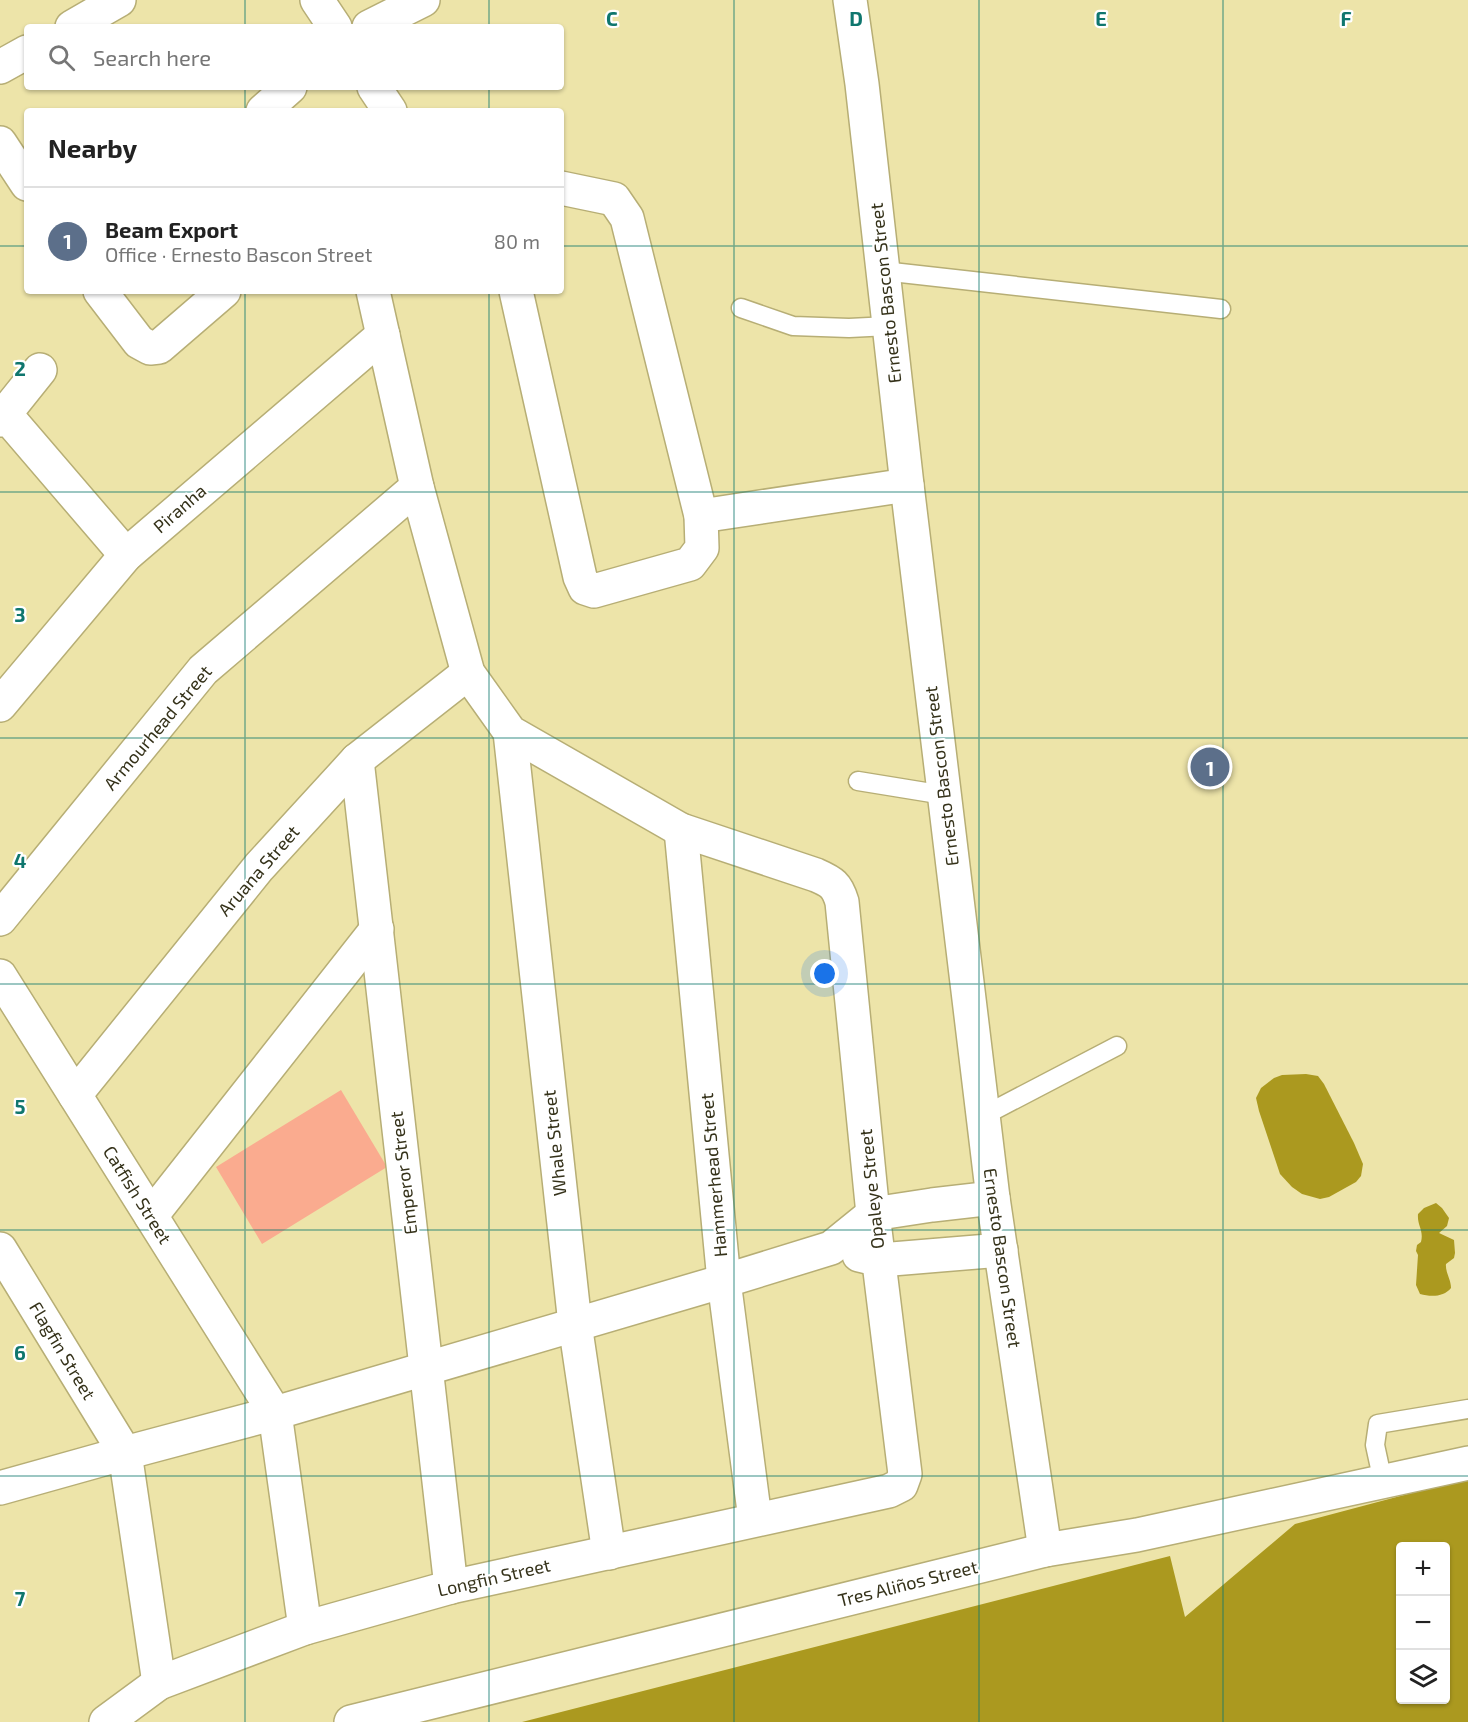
<!DOCTYPE html>
<meta charset="utf-8">
<style>
:root{--surface:#fff;--page:#f2f2f2;--text:#222;--muted:#767676;--line:#e0e0e0;--accent:#6d6ae4}
body{margin:0;font-family:"Exo 2",sans-serif;background:var(--page);color:var(--text)}
.controls{position:absolute;right:18px;bottom:18px;display:grid;overflow:hidden;border-radius:6px;box-shadow:0 2px 4px #0004}
.controls button{width:54px;height:54px;display:grid;place-items:center;padding:0;border:0;border-bottom:2px solid var(--line);background:var(--surface);color:var(--text);font:30px sans-serif}
.you{position:absolute;left:825px;top:974px;width:21px;height:21px;margin:-15px;border:4px solid #fff;border-radius:50%;background:#1a73e8;box-shadow:0 0 0 9px #1a73e833}
.badge{display:grid;place-items:center;width:39px;height:39px;border-radius:50%;background:var(--accent);color:#fff;font-size:20px;font-weight:700}
.pin{position:absolute;translate:-50% -50%;border:3px solid #fff;box-shadow:0 2px 6px #0006}
.list{margin:0;padding:0;list-style:none}
h2{display:flex;justify-content:space-between;align-items:center;height:78px;margin:0;padding:0 24px;font-size:26px}
h2 small{font-size:20px;font-weight:400;color:var(--muted)}
.list li{display:grid;grid-template-columns:39px 1fr auto;gap:18px;align-items:center;box-sizing:border-box;height:108px;padding:0 24px;border-top:2px solid var(--line)}
.list b{display:block;font-size:22px;white-space:nowrap}
.list p{margin:0;font-size:20px;white-space:nowrap;color:var(--muted)}
.list em{font-size:20px;font-style:normal;color:var(--muted)}
.icon{flex:none;width:33px;height:33px;fill:none;stroke:currentColor;stroke-width:2;stroke-linecap:round;stroke-linejoin:round}
.map{position:relative;flex:none;width:1468px;height:1722px;overflow:hidden}
.search{position:absolute;background:var(--surface);box-shadow:0 2px 4px #0004;left:24px;top:24px;width:540px;height:66px;display:flex;align-items:center;gap:15px;box-sizing:border-box;padding:0 21px;border-radius:6px;color:var(--muted);font-size:22px}
.panel{position:absolute;background:var(--surface);box-shadow:0 2px 4px #0004;left:24px;top:108px;width:540px;height:186px;border-radius:6px}
.map>svg:first-child{display:block}
.green{fill:#faab8f}
.water{fill:#ab991f;fill-rule:evenodd}
.lines{fill:none;stroke-linecap:round;stroke-linejoin:round}
.service-casing{stroke:#b7ae75;stroke-width:21}
.minor-casing{stroke:#b7ae75;stroke-width:36}
.tertiary-casing{stroke:#b7ae75;stroke-width:36}
.service{stroke:#fff;stroke-width:18}
.minor{stroke:#fff;stroke-width:33}
.tertiary{stroke:#fff;stroke-width:33}
.grid{fill:none;stroke:#0f766e;stroke-width:1.5;stroke-opacity:0.55}
.labels{text-anchor:middle;stroke-width:4.5;stroke-linejoin:round;paint-order:stroke}
.street-label{font-size:18px;fill:#35321a;stroke:#fff}
.grid-label{font-size:20px;text-anchor:middle;font-weight:bold;fill:#0f766e;stroke:#fff;stroke-width:4.5;stroke-linejoin:round;paint-order:stroke}
</style>
<div class="map">
<svg width="1468" height="1722" viewBox="0 0 1468 1722">
<rect width="100%" height="100%" fill="#ede4a9"/>
<!-- green -->
<polygon class="green" points="341,1090 387,1167 262,1244 216,1167"/>
<!-- water -->
<g class="water">
<polygon points="1306,1074 1318,1076 1324,1084 1354,1143 1363,1164 1361,1176 1356,1182 1329,1197 1320,1199 1302,1194 1292,1187 1280,1174 1259,1111 1256,1098 1261,1088 1274,1078 1282,1075"/>
<path d="M1436 1203 1442 1208 1449 1218 1447 1226 1439 1233 1454 1240 1455 1253 1454 1258 1446 1264C1445 1272 1451 1279 1451 1288 1444 1297 1431 1297 1420 1294L1416 1285 1418 1255 1416 1251 1417 1245 1421 1242C1424 1230 1417 1226 1418 1214L1424 1208Z"/>
<path d="M1468 1478V1722H522L1170 1556 1185 1617 1295 1524ZM1400 1546H1446V1700H1400Z"/>
</g>
<g class="lines">
<defs>
<g id="service">
<polyline points="883,271 1221,309"/>
<polyline points="741,308 793,326 849,328 889,326"/>
<polyline points="858,781 944,795"/>
<polyline points="983,1116 1117,1046"/>
<polyline points="1383,1482 1375,1445 1378,1424 1468,1409"/>
</g>
<g id="minor">
<polyline points="317,0 335,27"/>
<polyline points="72,27 119,0"/>
<polyline points="369,27 423,0"/>
<polyline points="0,67 27,52"/>
<polyline points="374,87 390,111"/>
<polyline points="263,111 290,87"/>
<polyline points="0,143 27,184"/>
<polyline points="100,291 139,342 150,348 159,347 224,291"/>
<polyline points="516,291 580,577 585,588 594,591 690,564 702,548 701,516 627,218 614,199 561,188"/>
<polyline points="5,414 126,555"/>
<polyline points="0,420 40,370"/>
<polyline points="701,516 907,485"/>
<polyline points="0,705 126,555 383,335"/>
<polyline points="510,732 575,1324 609,1553"/>
<polyline points="357,760 451,1587"/>
<polyline points="681,830 724,1281 755,1519"/>
<polyline points="0,919 203,670 417,487"/>
<polyline points="0,976 275,1413 305,1628"/>
<polyline points="75,1095 259,867 357,760 468,673"/>
<polyline points="151,1216 377,929"/>
<polyline points="0,1249 125,1453 159,1683"/>
<polyline points="859,1255 880,1260 1001,1250"/>
<polyline points="0,1488 125,1453 275,1413 724,1281 831,1248 873,1214 932,1205 993,1198"/>
<path d="M106 1722 159 1683 305 1628 451 1587 889 1491 901 1485 905 1474 873 1214 842 902C837 885 832 882 816 875L681 830 510 732 468 673 417 487 373 291"/>
</g>
<g id="tertiary">
<polyline points="850,0 862,84 907,485 993,1198 1045,1550"/>
<polyline points="351,1722 1045,1550 1137,1535 1468,1463"/>
</g>
</defs>
<!-- service casing -->
<use href="#service" class="service-casing"/>
<!-- minor casing -->
<use href="#minor" class="minor-casing"/>
<!-- tertiary casing -->
<use href="#tertiary" class="tertiary-casing"/>
<!-- service -->
<use href="#service" class="service"/>
<!-- minor -->
<use href="#minor" class="minor"/>
<!-- tertiary -->
<use href="#tertiary" class="tertiary"/>
</g>
<!-- grid -->
<path class="grid" d="M245 0V27M489 0V27M734 0V1722M979 0V1722M1223 0V1722M245 87V111M489 87V111M0 246H27M561 246H1468M245 291V1722M489 291V1722M0 492H1468M0 738H1468M0 984H1468M0 1230H1468M0 1476H1468"/>
<g class="labels">
<!-- street labels -->
<g class="street-label">
<text transform="translate(886 293) rotate(-96)" y="6">Ernesto Bascon Street</text>
<text transform="translate(180 509) rotate(-41)" y="6">Piranha</text>
<text transform="translate(158 728) rotate(-50)" y="6">Armourhead Street</text>
<text transform="translate(942 776) rotate(-97)" y="6">Ernesto Bascon Street</text>
<text transform="translate(259 871) rotate(-49)" y="6">Aruana Street</text>
<text transform="translate(555 1143) rotate(-96)" y="6">Whale Street</text>
<text transform="translate(404 1173) rotate(-97)" y="6">Emperor Street</text>
<text transform="translate(714 1175) rotate(-95)" y="6">Hammerhead Street</text>
<text transform="translate(872 1189) rotate(-96)" y="6">Opaleye Street</text>
<text transform="translate(137 1195) rotate(58)" y="6">Catfish Street</text>
<text transform="translate(1002 1258) rotate(82)" y="6">Ernesto Bascon Street</text>
<text transform="translate(62 1351) rotate(59)" y="6">Flagfin Street</text>
<text transform="translate(494 1578) rotate(-13)" y="6">Longfin Street</text>
<text transform="translate(908 1584) rotate(-14)" y="6">Tres Aliños Street</text>
</g>
</g>
<g class="grid-label">
<text x="612" y="26">C</text>
<text x="856" y="26">D</text>
<text x="1101" y="26">E</text>
<text x="1346" y="26">F</text>
<text x="20" y="376">2</text>
<text x="20" y="622">3</text>
<text x="20" y="868">4</text>
<text x="20" y="1114">5</text>
<text x="20" y="1360">6</text>
<text x="20" y="1606">7</text>
</g>
</svg>
<div class="controls">
<button>+</button>
<button>−</button>
<button><svg class="icon" aria-label="layers" viewBox="0 0 24 24"><path d="M12 4l9 5-9 5-9-5zM3 14l9 5 9-5"/></svg></button>
</div>
<div class="you"></div>
<div class="pin badge" style="left:1210px;top:767px;background:#5c6f8a">1</div>
<div class="search"><svg class="icon" aria-label="search" viewBox="0 0 24 24"><circle cx="10" cy="10" r="6"/><path d="M15 15l6 6"/></svg>Search here</div>
<section class="panel">
<h2>Nearby<small></small></h2>
<ul class="list">
<li><span class="badge" style="background:#5c6f8a">1</span><div><b>Beam Export</b><p>Office · Ernesto Bascon Street</p></div><em>80 m</em></li>
</ul>
</section>
</div>
